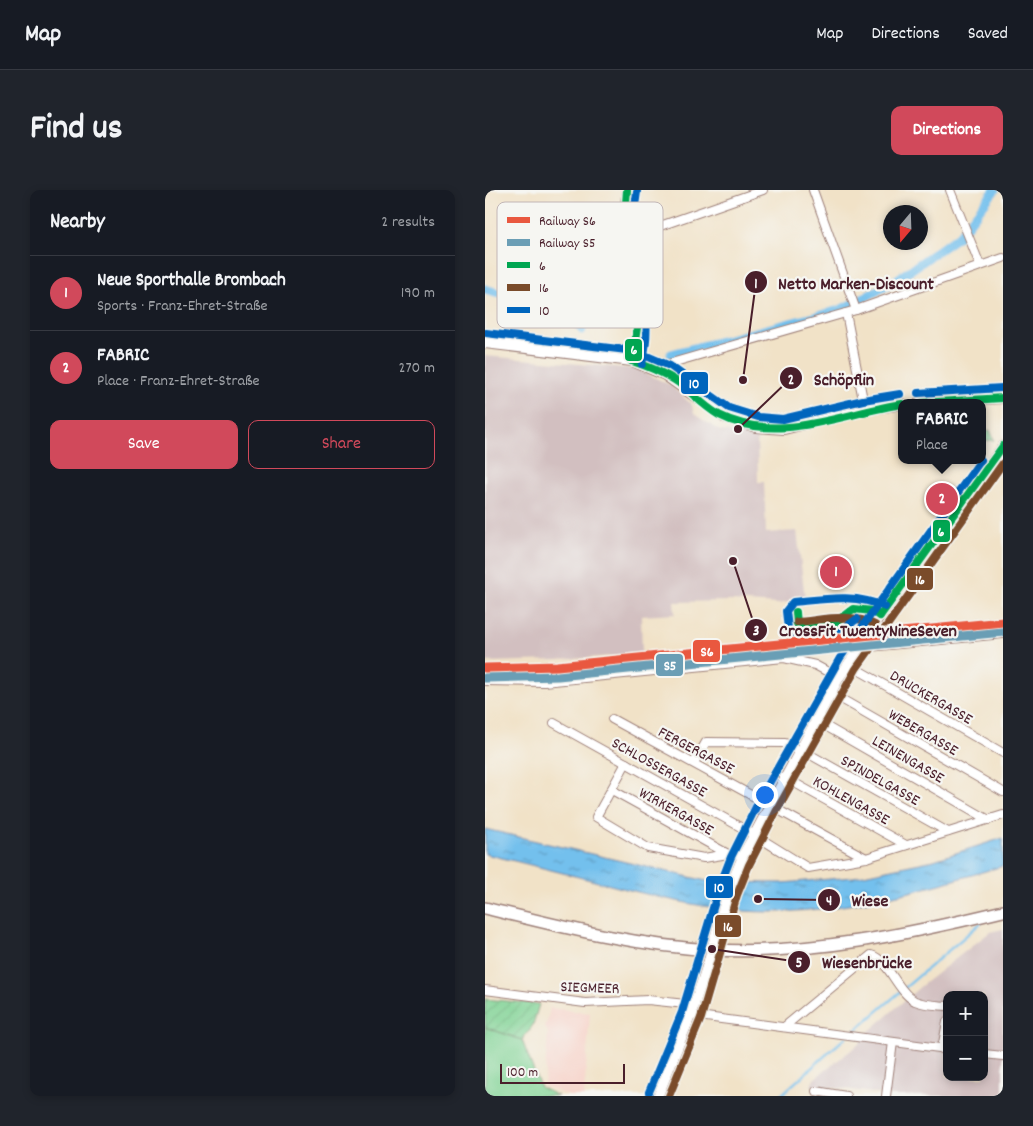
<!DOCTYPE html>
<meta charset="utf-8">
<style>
:root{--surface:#171b24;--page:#20242c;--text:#f1f3f6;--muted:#9ea1a6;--line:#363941;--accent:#d1495b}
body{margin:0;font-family:Dekko,sans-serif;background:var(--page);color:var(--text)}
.controls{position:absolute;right:15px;bottom:15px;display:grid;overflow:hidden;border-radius:10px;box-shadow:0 2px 8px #0003}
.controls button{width:45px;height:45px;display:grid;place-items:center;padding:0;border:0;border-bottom:1px solid var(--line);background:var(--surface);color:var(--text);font:25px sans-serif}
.compass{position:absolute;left:398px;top:15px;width:45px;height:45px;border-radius:50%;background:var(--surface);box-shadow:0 2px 8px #0003;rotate:199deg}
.scale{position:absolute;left:15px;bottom:12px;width:125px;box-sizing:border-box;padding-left:5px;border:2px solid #4a1f2b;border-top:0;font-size:14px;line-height:18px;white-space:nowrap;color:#4a1f2b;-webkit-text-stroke:4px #f6f6f2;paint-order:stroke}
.you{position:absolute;left:279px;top:604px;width:18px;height:18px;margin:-12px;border:4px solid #fff;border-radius:50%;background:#1a73e8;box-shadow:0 0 0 8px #1a73e833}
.badge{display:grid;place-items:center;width:32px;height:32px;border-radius:50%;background:var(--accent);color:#fff;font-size:16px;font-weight:700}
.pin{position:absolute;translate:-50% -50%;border:2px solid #fff;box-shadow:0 1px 5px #0006}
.popup{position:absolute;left:413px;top:209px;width:88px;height:65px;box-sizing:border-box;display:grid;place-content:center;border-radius:10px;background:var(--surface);filter:drop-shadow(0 1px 4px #0005);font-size:16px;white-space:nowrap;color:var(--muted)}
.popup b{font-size:19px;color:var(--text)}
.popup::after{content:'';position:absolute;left:50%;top:100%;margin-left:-10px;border:10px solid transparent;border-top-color:var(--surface)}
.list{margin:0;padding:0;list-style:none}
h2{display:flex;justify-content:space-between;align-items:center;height:65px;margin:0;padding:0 20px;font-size:21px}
h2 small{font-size:16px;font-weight:400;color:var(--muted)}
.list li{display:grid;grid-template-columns:32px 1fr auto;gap:15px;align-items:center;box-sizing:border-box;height:75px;padding:0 20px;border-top:1px solid var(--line)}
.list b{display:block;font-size:19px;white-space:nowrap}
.list p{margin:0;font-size:16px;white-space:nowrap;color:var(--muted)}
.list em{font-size:16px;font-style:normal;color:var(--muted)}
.actions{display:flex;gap:10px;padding:15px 20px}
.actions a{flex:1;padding:11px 0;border:1px solid var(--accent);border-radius:10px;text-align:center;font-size:18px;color:var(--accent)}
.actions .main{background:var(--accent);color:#fff}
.map{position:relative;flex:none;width:518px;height:906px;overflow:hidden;border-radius:10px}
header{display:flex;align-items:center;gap:30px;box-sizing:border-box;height:70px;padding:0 25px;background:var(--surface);border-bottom:1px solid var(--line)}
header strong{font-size:24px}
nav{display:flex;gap:28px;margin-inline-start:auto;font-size:18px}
.intro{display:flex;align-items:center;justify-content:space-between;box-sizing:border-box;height:120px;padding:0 30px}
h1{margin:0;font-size:35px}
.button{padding:12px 22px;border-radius:10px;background:var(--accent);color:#fff;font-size:18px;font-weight:700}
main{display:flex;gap:30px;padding:0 30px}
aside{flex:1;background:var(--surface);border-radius:10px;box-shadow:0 2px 8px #0003}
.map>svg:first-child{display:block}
.built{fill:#f7d1c7}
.industrial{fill:#d2bfc0;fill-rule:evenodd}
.park{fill:#81d395;stroke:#667960}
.garden{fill:url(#garden-furrows);stroke:#667960}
.water{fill:url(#water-ripples);stroke:#5e708c}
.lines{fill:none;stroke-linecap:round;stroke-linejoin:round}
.stream{stroke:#73c0ed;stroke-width:2.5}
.canal{stroke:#73c0ed;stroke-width:9}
.minor-casing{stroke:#9e8079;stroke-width:10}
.tertiary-casing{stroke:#9e8079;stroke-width:11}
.secondary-casing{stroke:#9e8079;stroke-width:12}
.primary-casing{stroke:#9e8079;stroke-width:14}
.minor{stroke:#fff;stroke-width:8}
.tertiary{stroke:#fff;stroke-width:9}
.secondary{stroke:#fff;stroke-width:10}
.primary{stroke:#fff;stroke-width:11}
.tertiary-bridge-casing{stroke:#9e8079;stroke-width:11;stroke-linecap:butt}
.tertiary-bridge{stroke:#fff;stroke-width:9}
.bus-1-casing{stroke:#f6f6f2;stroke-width:11}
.bus-2-casing{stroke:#f6f6f2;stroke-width:11}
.bus-3-casing{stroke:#f6f6f2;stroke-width:11}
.bus-1{stroke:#00a651;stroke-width:8}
.bus-2{stroke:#7a4b2a;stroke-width:8}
.bus-3{stroke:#0065bd;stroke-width:8}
.rail-1-casing{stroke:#f6f6f2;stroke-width:12}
.rail-2-casing{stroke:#f6f6f2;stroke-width:12}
.rail-1{stroke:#e9583f;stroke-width:9}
.rail-2{stroke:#6b9eb5;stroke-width:9}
.labels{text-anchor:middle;stroke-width:4.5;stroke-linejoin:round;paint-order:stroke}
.street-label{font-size:16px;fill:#4a1f2b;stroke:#f6f6f2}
.key{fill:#f6f6f2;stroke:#c2b6b6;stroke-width:1}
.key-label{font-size:14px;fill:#4a1f2b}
.leader{fill:none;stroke:#4a1f2b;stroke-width:2}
.callout-dot{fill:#4a1f2b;stroke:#f6f6f2;stroke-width:2}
.mark-label{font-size:15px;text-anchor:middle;font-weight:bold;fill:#fff}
.callout-label{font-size:18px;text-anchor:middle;font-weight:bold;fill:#4a1f2b;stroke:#f6f6f2;stroke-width:4.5;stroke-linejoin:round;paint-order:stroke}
.line-badge{stroke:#f6f6f2;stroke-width:2}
.badge-label{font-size:14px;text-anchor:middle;font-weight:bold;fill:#fff}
</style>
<header>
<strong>Map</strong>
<nav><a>Map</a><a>Directions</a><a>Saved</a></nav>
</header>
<div class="intro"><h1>Find us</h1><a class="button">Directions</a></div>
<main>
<aside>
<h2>Nearby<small>2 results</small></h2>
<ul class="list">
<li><span class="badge">1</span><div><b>Neue Sporthalle Brombach</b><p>Sports · Franz-Ehret-Straße</p></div><em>190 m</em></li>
<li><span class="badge">2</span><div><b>FABRIC</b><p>Place · Franz-Ehret-Straße</p></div><em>270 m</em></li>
</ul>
<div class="actions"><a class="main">Save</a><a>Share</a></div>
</aside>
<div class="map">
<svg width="518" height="906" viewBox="0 0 518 906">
<defs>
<pattern id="garden-furrows" width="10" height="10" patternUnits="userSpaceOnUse" patternTransform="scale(1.25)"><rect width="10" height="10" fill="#81d395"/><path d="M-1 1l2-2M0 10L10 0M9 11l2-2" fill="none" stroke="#71b581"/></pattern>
<pattern id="water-ripples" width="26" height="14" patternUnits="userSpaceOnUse" patternTransform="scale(1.25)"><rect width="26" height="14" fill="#73c0ed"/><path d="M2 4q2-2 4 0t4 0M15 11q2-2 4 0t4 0" fill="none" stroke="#609bc0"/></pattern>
</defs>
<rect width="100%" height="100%" fill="#f6f6f2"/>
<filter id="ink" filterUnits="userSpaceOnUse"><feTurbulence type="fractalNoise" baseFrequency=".02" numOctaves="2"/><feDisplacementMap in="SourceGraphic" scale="10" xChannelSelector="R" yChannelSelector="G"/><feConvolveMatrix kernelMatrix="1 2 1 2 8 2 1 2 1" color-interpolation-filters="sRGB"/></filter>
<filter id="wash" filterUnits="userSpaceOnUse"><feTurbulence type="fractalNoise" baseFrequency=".0096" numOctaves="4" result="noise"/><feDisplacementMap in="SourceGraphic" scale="20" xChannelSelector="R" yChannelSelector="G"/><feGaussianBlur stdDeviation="1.12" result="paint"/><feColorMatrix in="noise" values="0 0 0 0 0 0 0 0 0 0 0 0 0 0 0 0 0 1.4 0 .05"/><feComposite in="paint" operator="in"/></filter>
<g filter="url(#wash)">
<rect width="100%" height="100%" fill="#f1e2c7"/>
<!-- built -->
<polygon class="built" points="65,818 105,823 99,906 84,906 59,896 63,843 59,835 62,832"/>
<!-- industrial -->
<g class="industrial">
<polygon points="0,166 152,179 185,195 207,215 209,224 235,241 272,245 273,292 279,292 281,343 312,341 320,409 293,414 246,411 189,412 190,424 156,426 157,464 73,470 0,472"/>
<path d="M518 739V906H409L361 899 326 896 329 889 374 854 381 844 436 796 505 742ZM462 805H499V887H462Z"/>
</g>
<!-- park -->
<g class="park">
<polygon points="505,240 509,250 497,251 497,241"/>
<polygon points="0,837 37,850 55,897 73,906 0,906"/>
</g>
<!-- garden -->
<polygon class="garden" points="0,809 54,814 48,835 37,850 0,837"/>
<!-- water -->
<path class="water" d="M0 639 226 692 297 693 369 687 449 670 518 648V676C438 699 369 721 285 722 232 722 180 709 129 696 86 685 43 674 0 664Z"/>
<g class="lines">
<!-- stream -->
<g class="stream">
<polyline points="366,844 498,731"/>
<polyline points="295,906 361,847"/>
</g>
<!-- canal -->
<g class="canal">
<polyline points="0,99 79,122 87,127 97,140"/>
<polyline points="186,164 355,120 407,93 474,46 510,0"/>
</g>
</g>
</g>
<g filter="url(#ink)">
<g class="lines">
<defs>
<g id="minor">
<path d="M142 0C138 22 136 47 140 69 148 107 160 131 147 171"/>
<polyline points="328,0 371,120"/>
<polyline points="465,0 495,75"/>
<polyline points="35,85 278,0"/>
<polyline points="361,123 380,220"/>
<polyline points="169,178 371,120 518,68"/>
<polyline points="377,453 384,457 518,444"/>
<polyline points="363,474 518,563"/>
<polyline points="0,491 59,492 299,468 330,475 354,488"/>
<polyline points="346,503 518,602"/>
<polyline points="127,529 381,668"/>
<polyline points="330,530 504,630"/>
<polyline points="69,533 268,644"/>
<polyline points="315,559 463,642"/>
<polyline points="141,573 111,627 163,658 219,668 243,664 258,665"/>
<polyline points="209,573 221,552 300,553 313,561"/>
<polyline points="299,587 421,655"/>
<polyline points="127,600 243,664"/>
<polyline points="273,647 323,678 381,668 518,625"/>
<polyline points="0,800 100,813 163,810 210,815"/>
<polyline points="206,825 462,859"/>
<path d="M299 837 386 765C403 769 412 802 430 811 439 815 452 815 462 816"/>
<polyline points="457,859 462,832"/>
<polyline points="499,864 518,866"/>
<polyline points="331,901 361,906"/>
<polyline points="401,906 408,852"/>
</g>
<g id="tertiary">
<polyline points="229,750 243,702 258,665 354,488 395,426 518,256"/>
<polyline points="173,906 206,825 224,769"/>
</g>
<g id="secondary">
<polyline points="0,153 147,171 180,185 239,227 271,237 299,239 380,220 417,214"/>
<polyline points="434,213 518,208"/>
</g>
<path id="primary" d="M0 718C74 736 150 756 227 760 324 765 424 744 518 721"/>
</defs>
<!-- minor casing -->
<use href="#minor" class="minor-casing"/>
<!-- tertiary casing -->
<use href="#tertiary" class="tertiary-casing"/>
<!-- secondary casing -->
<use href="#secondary" class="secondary-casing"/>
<!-- primary casing -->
<use href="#primary" class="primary-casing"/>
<!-- minor -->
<use href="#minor" class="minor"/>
<!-- tertiary -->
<use href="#tertiary" class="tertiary"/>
<!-- secondary -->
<use href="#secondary" class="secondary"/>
<!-- primary -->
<use href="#primary" class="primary"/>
<defs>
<polyline id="tertiary-bridge" points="224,769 229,750"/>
</defs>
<!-- tertiary-bridge casing -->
<use href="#tertiary-bridge" class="tertiary-bridge-casing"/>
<!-- tertiary-bridge -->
<use href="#tertiary-bridge" class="tertiary-bridge"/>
<defs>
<g id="bus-1">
<polyline points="142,0 138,52 153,131 147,171"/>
<path d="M147 171C165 177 183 184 198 196 210 206 220 217 234 225 292 255 358 223 417 214"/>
<polyline points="438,213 518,208"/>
<polyline points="311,422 312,434 317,439 344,437 368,419 388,421 395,426"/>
<polyline points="395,426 518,256"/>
</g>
<g id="bus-2">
<path d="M312 432C338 430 366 422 390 435"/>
<polyline points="184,906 216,828 252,705 264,675 293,618 371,479 518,273"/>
</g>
<g id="bus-3">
<path d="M152 2C149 21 147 40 149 59 154 104 169 126 157 174"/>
<polyline points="1,143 150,161 185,176 244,218 273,227 298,229 378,210 415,204"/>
<polyline points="433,203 517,198"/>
<path d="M372 429 348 446 316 449 303 439 301 421 308 412C339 409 371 403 400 417"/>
<polyline points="164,902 197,822 234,698 246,667 275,609 355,468 496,270"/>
</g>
</defs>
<!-- bus-1 casing -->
<use href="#bus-1" class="bus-1-casing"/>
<!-- bus-2 casing -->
<use href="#bus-2" class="bus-2-casing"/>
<!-- bus-3 casing -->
<use href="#bus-3" class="bus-3-casing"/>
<!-- bus-1 -->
<use href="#bus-1" class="bus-1"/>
<!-- bus-2 -->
<use href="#bus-2" class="bus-2"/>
<!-- bus-3 -->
<use href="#bus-3" class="bus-3"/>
<defs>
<polyline id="rail-1" points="0,478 72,476 518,432"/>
<polyline id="rail-2" points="0,488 73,486 518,442"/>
</defs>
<!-- rail-1 casing -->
<use href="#rail-1" class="rail-1-casing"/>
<!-- rail-2 casing -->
<use href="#rail-2" class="rail-2-casing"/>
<!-- rail-1 -->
<use href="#rail-1" class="rail-1"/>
<!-- rail-2 -->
<use href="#rail-2" class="rail-2"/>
</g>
</g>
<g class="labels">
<!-- street labels -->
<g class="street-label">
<text transform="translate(447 506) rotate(30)" y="6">DRUCKERGASSE</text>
<text transform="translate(439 541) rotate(30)" y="6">WEBERGASSE</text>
<text transform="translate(212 559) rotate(28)" y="6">FERGERGASSE</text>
<text transform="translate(424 568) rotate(30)" y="6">LEINENGASSE</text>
<text transform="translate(175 576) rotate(29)" y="6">SCHLOSSERGASSE</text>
<text transform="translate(396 589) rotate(29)" y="6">SPINDELGASSE</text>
<text transform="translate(367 609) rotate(29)" y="6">KOHLENGASSE</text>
<text transform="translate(192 620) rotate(29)" y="6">WIRKERGASSE</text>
<text transform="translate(105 796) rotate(2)" y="6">SIEGMEER</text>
</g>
</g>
<!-- legend -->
<rect x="12" y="12" width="166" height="126" rx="8" class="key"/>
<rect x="22" y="27" width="23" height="6" fill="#e9583f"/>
<rect x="22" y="49" width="23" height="7" fill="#6b9eb5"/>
<rect x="22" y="72" width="23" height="6" fill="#00a651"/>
<rect x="22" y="94" width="23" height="7" fill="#7a4b2a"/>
<rect x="22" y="117" width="23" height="6" fill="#0065bd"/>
<g class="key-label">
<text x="54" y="35">Railway S6</text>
<text x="54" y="57">Railway S5</text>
<text x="54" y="80">6</text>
<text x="54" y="102">16</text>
<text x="54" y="125">10</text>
</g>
<!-- callouts -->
<path class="leader" d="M258 190L271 92M253 239L306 188M248 371L271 440M273 709L344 710M227 759L314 772"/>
<g class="callout-dot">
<circle cx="258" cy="190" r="5"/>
<circle cx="253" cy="239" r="5"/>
<circle cx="248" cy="371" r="5"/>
<circle cx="273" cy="709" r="5"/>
<circle cx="227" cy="759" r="5"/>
<circle cx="271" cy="92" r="12"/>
<circle cx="306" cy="188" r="12"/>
<circle cx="271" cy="440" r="12"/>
<circle cx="344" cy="710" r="12"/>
<circle cx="314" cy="772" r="12"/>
</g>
<g class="mark-label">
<text x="271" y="98">1</text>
<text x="306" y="194">2</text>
<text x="271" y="445">3</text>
<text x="344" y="715">4</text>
<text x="314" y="777">5</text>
</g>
<g class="callout-label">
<text x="371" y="99">Netto Marken-Discount</text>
<text x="359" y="195">Schöpflin</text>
<text x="383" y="446">CrossFit TwentyNineSeven</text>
<text x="385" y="716">Wiese</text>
<text x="382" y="778">Wiesenbrücke</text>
</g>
<g class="line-badge">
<rect x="139" y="148" width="19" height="24" rx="5" fill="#00a651"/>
<rect x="195" y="181" width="29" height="24" rx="5" fill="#0065bd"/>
<rect x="447" y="329" width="19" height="24" rx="5" fill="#00a651"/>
<rect x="421" y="377" width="28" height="24" rx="5" fill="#7a4b2a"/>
<rect x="207" y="449" width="29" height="24" rx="5" fill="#e9583f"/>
<rect x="170" y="463" width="29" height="24" rx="5" fill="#6b9eb5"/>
<rect x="220" y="685" width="29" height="24" rx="5" fill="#0065bd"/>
<rect x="229" y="724" width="28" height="24" rx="5" fill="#7a4b2a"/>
</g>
<g class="badge-label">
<text x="149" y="164">6</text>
<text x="209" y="198">10</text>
<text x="456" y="346">6</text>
<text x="435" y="394">16</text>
<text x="222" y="466">S6</text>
<text x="185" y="480">S5</text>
<text x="234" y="702">10</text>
<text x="243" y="741">16</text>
</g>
</svg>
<div class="controls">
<button>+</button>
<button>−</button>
</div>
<svg class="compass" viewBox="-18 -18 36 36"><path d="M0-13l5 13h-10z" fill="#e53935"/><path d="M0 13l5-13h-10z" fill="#9ea1a6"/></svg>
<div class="scale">100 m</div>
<div class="you"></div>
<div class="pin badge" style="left:351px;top:382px">1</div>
<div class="pin badge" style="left:457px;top:309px">2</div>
<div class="popup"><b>FABRIC</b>Place</div>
</div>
</main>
